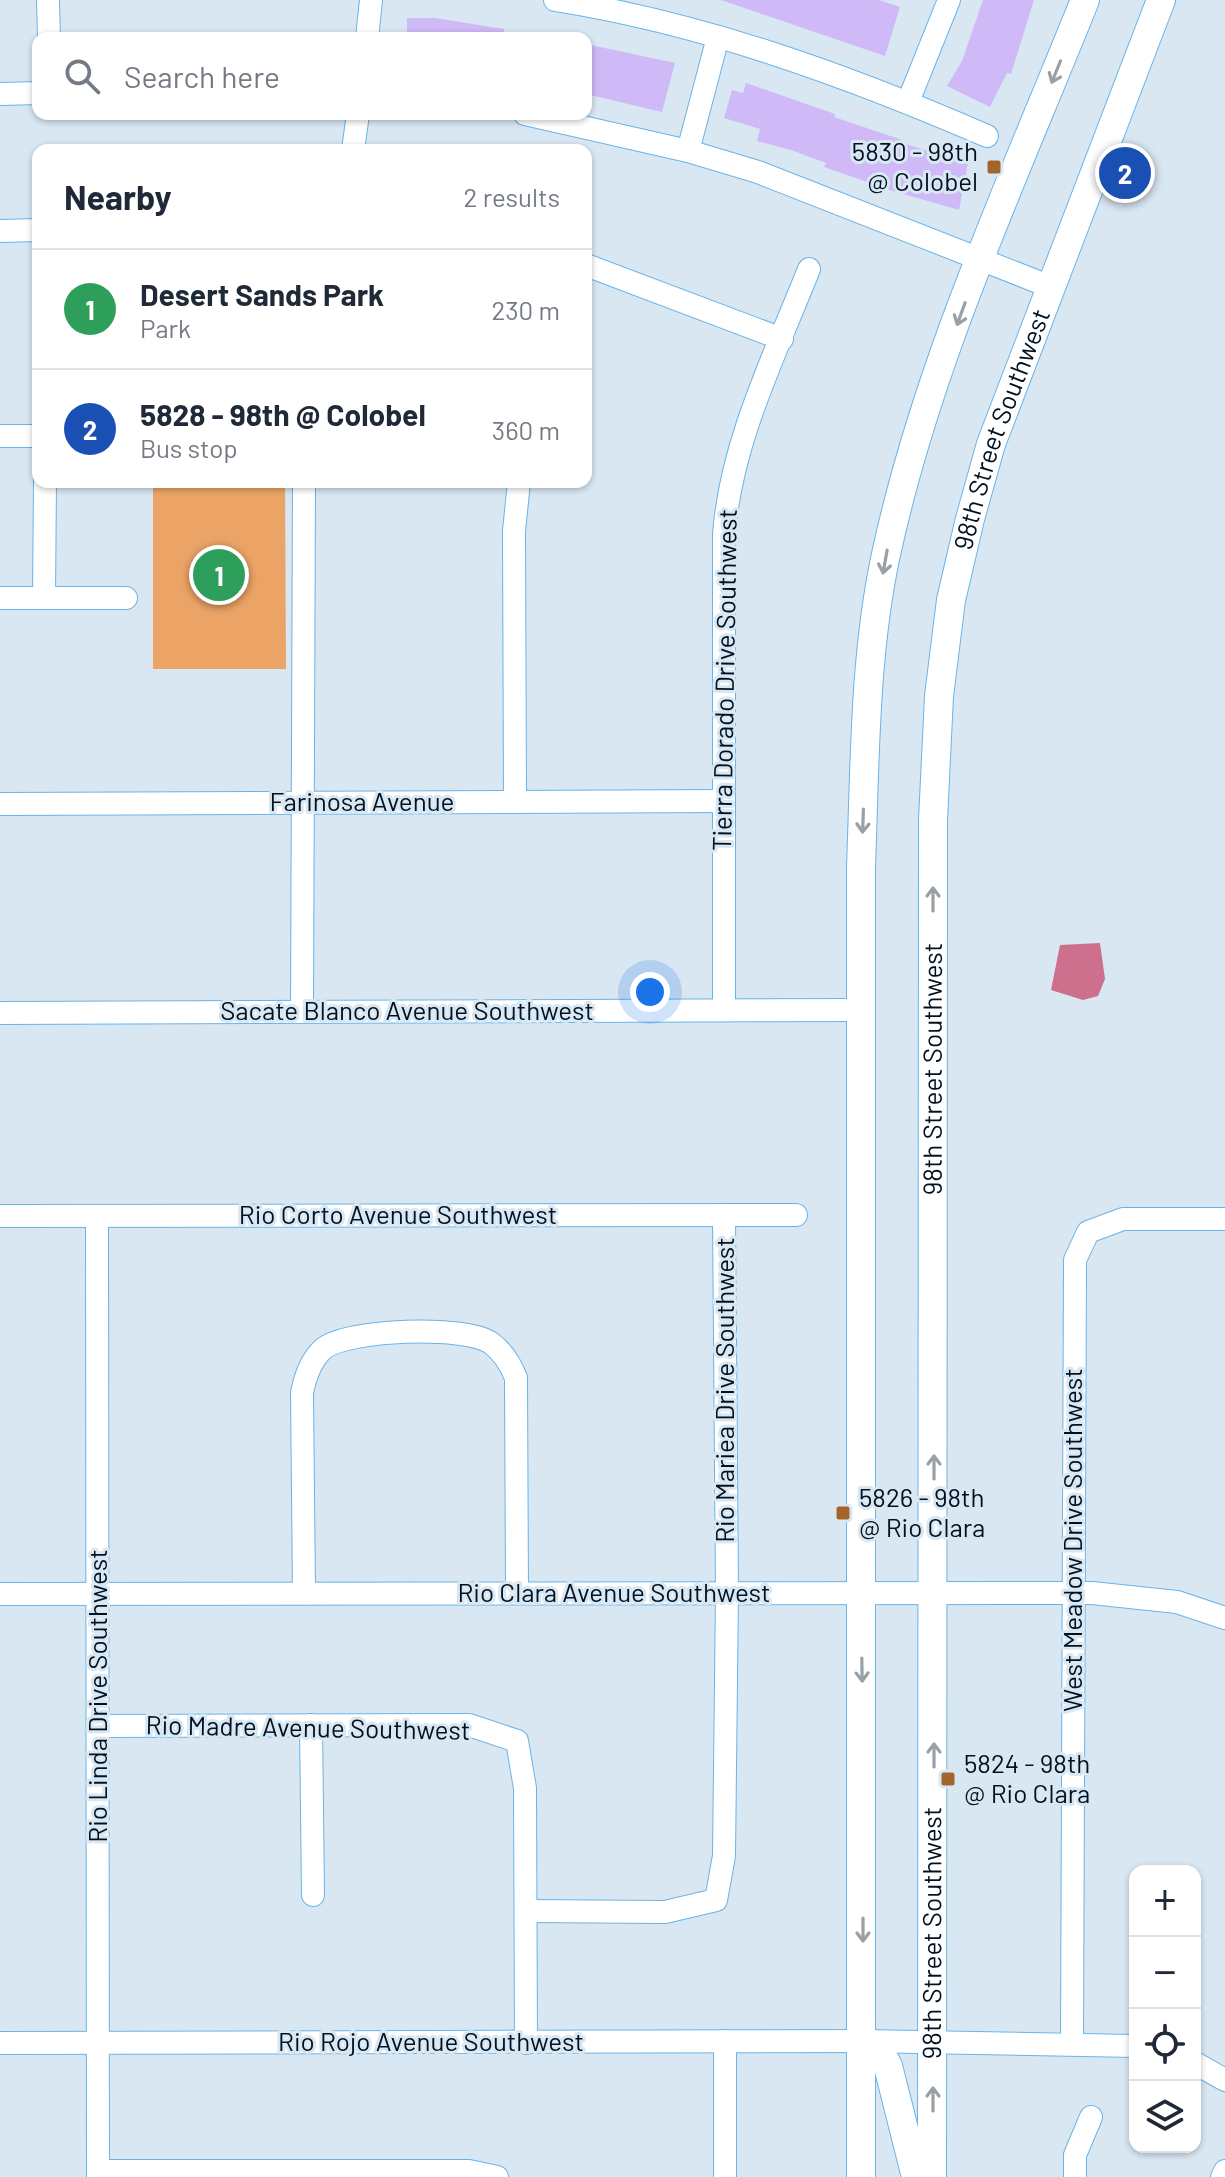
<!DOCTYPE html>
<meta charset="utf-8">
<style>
:root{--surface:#fff;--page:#f2f2f3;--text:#1f2937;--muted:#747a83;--line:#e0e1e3;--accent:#a3652a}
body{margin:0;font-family:Barlow,sans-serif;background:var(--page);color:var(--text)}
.controls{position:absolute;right:24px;bottom:24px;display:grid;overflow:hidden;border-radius:16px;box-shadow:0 2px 6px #0004}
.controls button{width:72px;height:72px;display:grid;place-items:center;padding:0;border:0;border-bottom:2px solid var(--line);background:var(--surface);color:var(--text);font:40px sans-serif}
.you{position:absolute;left:650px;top:992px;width:28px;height:28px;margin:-20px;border:6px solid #fff;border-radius:50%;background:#1a73e8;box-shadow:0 0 0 12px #1a73e833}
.badge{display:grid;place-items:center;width:52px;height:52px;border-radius:50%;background:var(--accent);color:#fff;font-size:26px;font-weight:700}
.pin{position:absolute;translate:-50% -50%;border:4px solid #fff;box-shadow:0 2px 8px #0006}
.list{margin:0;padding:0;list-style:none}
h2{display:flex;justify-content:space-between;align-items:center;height:104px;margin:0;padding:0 32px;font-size:34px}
h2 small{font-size:26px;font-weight:400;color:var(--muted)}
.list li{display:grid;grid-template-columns:52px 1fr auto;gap:24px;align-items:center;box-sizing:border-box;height:120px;padding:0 32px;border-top:2px solid var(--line)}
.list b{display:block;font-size:30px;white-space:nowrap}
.list p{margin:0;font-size:26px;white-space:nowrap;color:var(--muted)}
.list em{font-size:26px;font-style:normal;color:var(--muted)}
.icon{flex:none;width:44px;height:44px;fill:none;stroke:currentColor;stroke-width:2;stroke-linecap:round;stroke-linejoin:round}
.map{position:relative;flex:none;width:1225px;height:2177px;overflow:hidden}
.search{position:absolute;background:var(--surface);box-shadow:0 2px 6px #0004;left:32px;top:32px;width:560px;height:88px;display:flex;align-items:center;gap:20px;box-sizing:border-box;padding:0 28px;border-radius:16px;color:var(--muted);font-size:30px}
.panel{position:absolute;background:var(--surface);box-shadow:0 2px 6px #0004;left:32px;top:144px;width:560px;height:344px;border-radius:16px}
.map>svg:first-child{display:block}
.green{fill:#eca466}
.water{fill:#cd708d}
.building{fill:#cfb9f6}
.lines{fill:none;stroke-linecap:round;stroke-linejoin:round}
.minor-casing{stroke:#68b4ea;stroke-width:24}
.major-casing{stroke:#68b4ea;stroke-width:30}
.minor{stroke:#fff;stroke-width:22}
.major{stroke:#fff;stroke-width:28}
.oneway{stroke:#99a0a6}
.poi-dot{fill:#a3652a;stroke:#d9e7f3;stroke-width:3}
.labels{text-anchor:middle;stroke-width:6;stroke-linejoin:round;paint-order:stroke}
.poi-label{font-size:26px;fill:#001221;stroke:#d9e7f3;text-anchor:start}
.street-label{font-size:26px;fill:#001221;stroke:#d9e7f3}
</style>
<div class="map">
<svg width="1225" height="2177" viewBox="0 0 1225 2177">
<rect width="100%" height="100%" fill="#d9e7f3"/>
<!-- green -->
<polygon class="green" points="153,482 285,482 286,669 153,669"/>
<!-- water -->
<polygon class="water" points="1100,943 1105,979 1098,996 1083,1000 1051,990 1060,945"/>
<!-- building -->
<g class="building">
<polygon points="721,0 879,0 900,7 885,56"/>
<polygon points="983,0 1034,0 1011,74 1007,73 990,107 947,86 962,61"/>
<polygon points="407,18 435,18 504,29 504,38 407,38"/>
<polygon points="586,44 675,63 662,112 586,94"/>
<polygon points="746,83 835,114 834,117 902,140 902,143 968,163 959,210 893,191 824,167 826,163 791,150 757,141 760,129 724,118 732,90 743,93"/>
</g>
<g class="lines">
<defs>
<g id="minor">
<polyline points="48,0 49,38"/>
<path d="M555 0C706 24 848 76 987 136"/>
<polyline points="367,38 371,0"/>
<polyline points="0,94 38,93"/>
<polyline points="908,102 949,0"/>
<polyline points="525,114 688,151 758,172 1051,287"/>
<polyline points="353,150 358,114"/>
<polyline points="688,151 718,37"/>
<polyline points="0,231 38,230"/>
<polyline points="586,265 782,339"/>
<polyline points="0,436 38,436"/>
<polyline points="44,597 45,482"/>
<polyline points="0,598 126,598"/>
<polyline points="515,802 514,531 519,482"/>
<polyline points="0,804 723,801"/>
<path d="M724 1010V534C731 442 775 355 809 269"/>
<polyline points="302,1011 304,482"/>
<polyline points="0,1013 863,1010"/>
<polyline points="0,1216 796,1215"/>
<polyline points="97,1216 98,2177"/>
<path d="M304 1593 302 1393C305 1377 310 1361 323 1349 347 1329 465 1325 491 1343 503 1352 511 1365 516 1378L517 1593"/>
<polyline points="0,1594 1092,1593 1177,1602 1225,1618"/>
<polyline points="311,1725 313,1895"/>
<polyline points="98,1726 469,1725 517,1741 525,1788 526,2043"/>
<polyline points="526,1911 665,1912 716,1900 724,1856 727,1592 724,1215"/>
<polyline points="725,2041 725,2177"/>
<polyline points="1072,2042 1075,1260 1088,1232 1123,1219 1225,1219"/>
<polyline points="0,2043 862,2041 1135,2046"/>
<polyline points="1195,2063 1225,2080"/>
<polyline points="98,2171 469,2171 497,2177"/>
<polyline points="1075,2177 1075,2155 1091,2117"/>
<polyline points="1222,2177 1225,2171"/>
</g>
<g id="major">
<polyline points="862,2041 880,2051 888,2066 916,2177"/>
<path d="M861 2177V867C865 764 864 660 885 559 926 366 1012 182 1085 0"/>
<path id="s1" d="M932 2177 933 820 939 696 951 600 970 519 991 444 1161 0"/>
</g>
</defs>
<!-- minor casing -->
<use href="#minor" class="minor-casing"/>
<!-- major casing -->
<use href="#major" class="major-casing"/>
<!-- minor -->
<use href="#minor" class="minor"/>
<!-- major -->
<use href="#major" class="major"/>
</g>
<!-- one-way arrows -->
<defs><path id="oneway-shaft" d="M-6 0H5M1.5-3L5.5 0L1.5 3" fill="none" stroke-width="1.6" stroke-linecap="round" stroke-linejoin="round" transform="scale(2)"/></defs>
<g class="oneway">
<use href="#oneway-shaft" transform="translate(1056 72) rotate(112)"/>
<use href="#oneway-shaft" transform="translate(961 314) rotate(110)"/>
<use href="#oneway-shaft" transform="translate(885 562) rotate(100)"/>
<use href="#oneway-shaft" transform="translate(863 821) rotate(92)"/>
<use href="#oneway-shaft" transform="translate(933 899) rotate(-90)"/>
<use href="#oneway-shaft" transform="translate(934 1467) rotate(-90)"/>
<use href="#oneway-shaft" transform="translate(862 1670) rotate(89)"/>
<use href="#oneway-shaft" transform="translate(934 1755) rotate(-90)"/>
<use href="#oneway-shaft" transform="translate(863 1930) rotate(90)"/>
<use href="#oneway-shaft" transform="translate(933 2099) rotate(-90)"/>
</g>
<!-- markers -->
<g class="poi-dot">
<rect x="986" y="159" width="16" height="16" rx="4"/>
<rect x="835" y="1505" width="16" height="16" rx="4"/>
<rect x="940" y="1771" width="16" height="16" rx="4"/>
</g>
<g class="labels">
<!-- poi labels -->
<g class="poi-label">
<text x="978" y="161" text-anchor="end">5830 - 98th<tspan x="978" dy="30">@ Colobel</tspan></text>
<text x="859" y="1507">5826 - 98th<tspan x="859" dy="30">@ Rio Clara</tspan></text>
<text x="964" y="1773">5824 - 98th<tspan x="964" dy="30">@ Rio Clara</tspan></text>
</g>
<!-- street labels -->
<g class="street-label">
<text dy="9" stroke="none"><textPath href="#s1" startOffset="1756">98th Street Southwest</textPath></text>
<text transform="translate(725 680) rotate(-89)" y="9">Tierra Dorado Drive Southwest</text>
<text x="362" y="811">Farinosa Avenue</text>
<text x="407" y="1020">Sacate Blanco Avenue Southwest</text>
<text dy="9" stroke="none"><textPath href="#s1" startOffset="1108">98th Street Southwest</textPath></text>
<text x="398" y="1224">Rio Corto Avenue Southwest</text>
<text transform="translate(725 1390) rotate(-90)" y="9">Rio Mariea Drive Southwest</text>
<text transform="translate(1073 1540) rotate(-90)" y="9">West Meadow Drive Southwest</text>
<text x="614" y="1602">Rio Clara Avenue Southwest</text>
<text transform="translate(98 1696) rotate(-90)" y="9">Rio Linda Drive Southwest</text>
<text transform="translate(308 1728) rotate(1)" y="9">Rio Madre Avenue Southwest</text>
<text dy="9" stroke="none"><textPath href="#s1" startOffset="244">98th Street Southwest</textPath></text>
<text x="431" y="2051">Rio Rojo Avenue Southwest</text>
</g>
</g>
</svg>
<div class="controls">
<button>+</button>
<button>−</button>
<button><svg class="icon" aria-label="locate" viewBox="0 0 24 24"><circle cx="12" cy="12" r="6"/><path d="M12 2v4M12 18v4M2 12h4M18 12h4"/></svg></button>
<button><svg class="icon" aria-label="layers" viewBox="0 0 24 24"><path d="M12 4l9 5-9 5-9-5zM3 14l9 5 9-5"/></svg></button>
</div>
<div class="you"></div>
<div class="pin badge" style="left:219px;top:575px;background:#2e9e5b">1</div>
<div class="pin badge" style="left:1125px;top:173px;background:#1a4fb4">2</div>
<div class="search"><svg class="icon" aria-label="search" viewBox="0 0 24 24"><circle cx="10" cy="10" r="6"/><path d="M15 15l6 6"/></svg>Search here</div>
<section class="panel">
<h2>Nearby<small>2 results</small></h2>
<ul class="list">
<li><span class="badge" style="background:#2e9e5b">1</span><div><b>Desert Sands Park</b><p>Park</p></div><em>230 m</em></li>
<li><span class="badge" style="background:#1a4fb4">2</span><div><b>5828 - 98th @ Colobel</b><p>Bus stop</p></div><em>360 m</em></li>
</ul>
</section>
</div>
